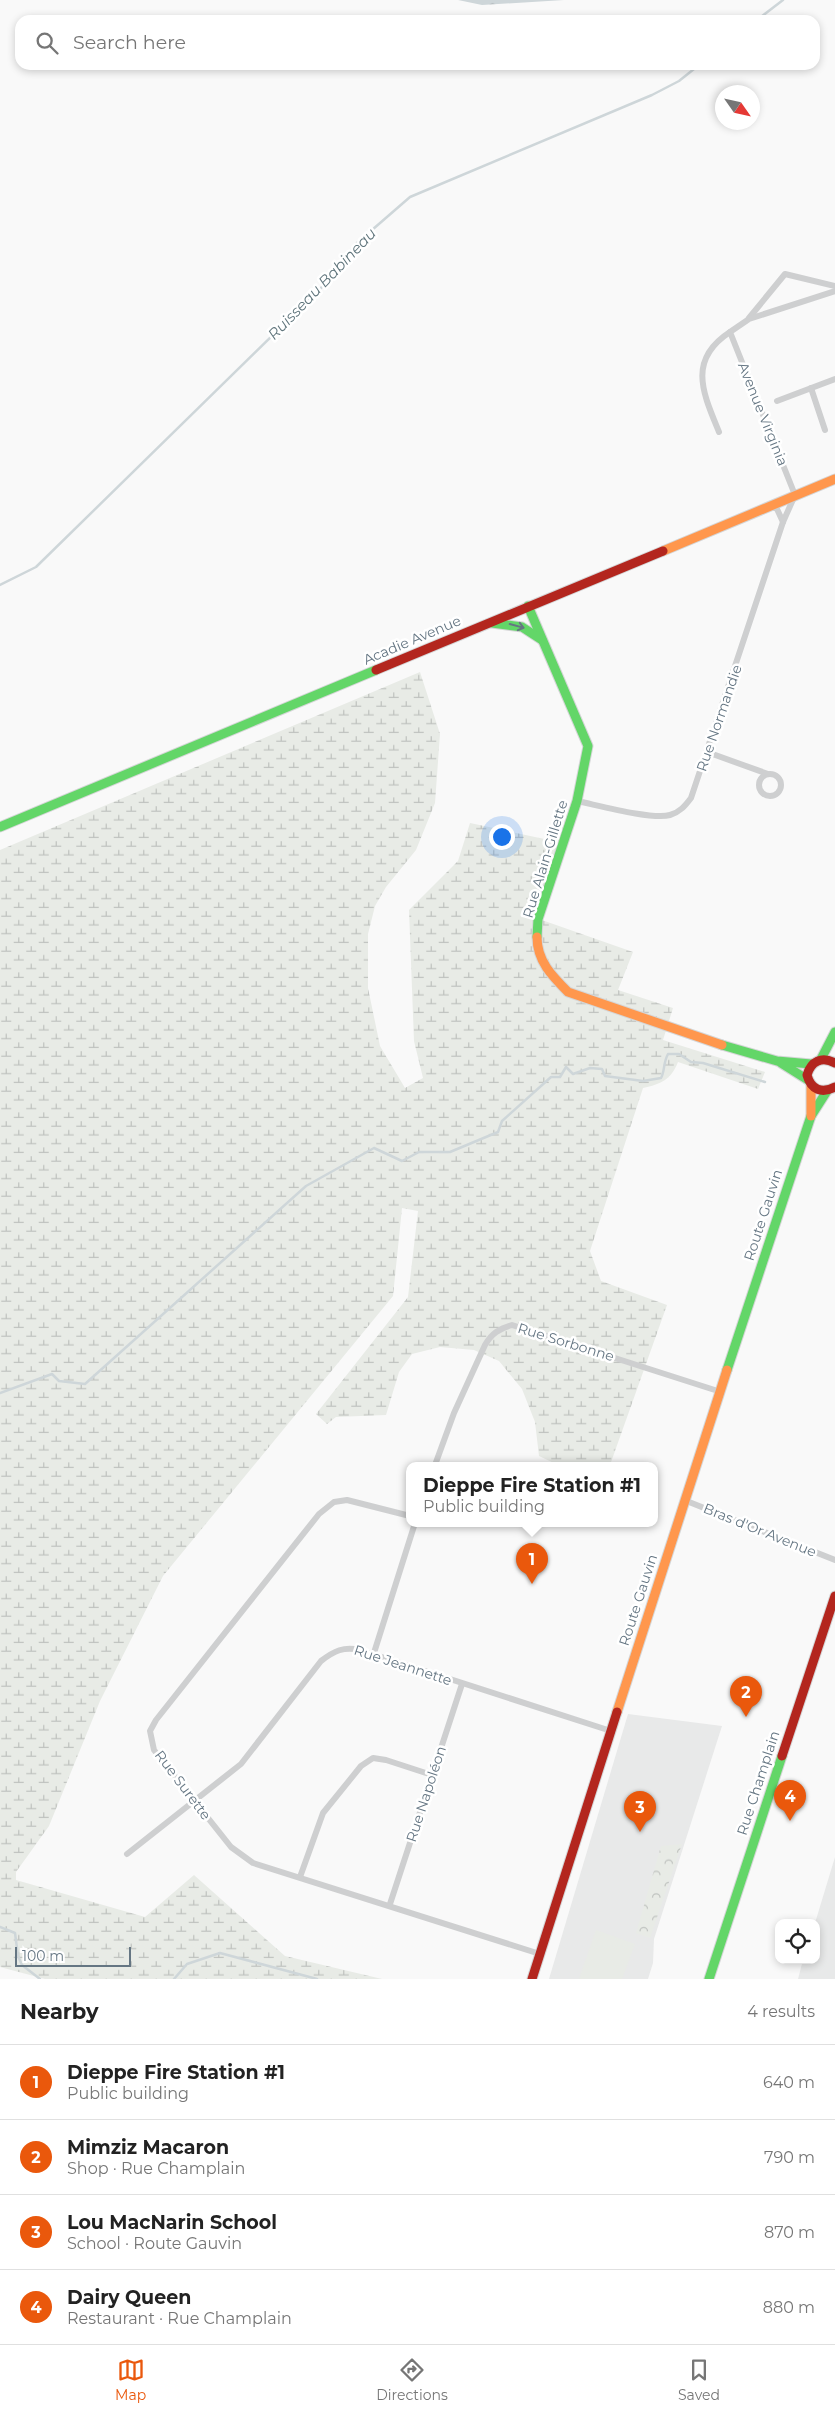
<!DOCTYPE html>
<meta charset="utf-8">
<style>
:root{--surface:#fff;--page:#f2f2f2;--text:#222;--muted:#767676;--line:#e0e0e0;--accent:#ea580c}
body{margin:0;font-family:Montserrat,sans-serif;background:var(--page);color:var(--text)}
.controls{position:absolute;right:15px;bottom:15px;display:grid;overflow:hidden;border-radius:10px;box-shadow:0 2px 8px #0003}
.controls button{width:45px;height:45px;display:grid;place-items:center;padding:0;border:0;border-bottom:1px solid var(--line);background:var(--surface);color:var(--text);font:25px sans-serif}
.compass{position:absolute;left:715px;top:85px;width:45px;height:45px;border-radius:50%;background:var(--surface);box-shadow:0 2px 8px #0003;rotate:124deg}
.scale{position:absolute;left:15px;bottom:12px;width:116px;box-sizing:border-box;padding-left:5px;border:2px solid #657683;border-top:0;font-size:14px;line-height:18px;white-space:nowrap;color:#657683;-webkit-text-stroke:4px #fff;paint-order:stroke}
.you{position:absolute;left:501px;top:836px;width:18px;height:18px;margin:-12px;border:4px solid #fff;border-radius:50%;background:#1a73e8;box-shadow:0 0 0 8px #1a73e833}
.badge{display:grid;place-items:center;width:32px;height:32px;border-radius:50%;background:var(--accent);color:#fff;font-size:16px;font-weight:700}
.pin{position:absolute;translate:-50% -41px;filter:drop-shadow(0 1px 2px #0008)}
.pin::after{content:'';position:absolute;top:26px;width:18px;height:15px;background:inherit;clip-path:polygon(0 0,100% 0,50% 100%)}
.popup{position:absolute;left:406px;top:1462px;width:252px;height:65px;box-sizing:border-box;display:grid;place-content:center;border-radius:10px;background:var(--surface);filter:drop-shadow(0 1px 4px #0005);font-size:16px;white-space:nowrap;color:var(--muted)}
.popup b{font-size:19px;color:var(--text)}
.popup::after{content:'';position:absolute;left:50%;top:100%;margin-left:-10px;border:10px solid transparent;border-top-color:var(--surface)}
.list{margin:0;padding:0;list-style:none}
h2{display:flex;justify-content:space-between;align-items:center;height:65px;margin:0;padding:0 20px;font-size:21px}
h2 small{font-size:16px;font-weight:400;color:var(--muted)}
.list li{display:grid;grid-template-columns:32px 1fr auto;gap:15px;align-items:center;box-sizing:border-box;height:75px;padding:0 20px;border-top:1px solid var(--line)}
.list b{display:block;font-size:19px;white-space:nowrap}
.list p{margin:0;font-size:16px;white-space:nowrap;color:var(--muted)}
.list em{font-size:16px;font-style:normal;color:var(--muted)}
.icon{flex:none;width:28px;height:28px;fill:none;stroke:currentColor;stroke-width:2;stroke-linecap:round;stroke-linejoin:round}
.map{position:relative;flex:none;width:835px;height:1979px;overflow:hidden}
.search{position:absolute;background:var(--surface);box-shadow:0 2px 8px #0003;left:15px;right:15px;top:15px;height:55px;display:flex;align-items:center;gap:12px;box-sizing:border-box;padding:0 18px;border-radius:15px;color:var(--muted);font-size:19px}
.sheet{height:365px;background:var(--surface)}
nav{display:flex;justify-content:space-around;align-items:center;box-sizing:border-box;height:70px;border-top:1px solid var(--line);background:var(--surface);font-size:14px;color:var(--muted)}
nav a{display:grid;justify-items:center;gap:2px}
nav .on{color:var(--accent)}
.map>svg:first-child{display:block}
.built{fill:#e8e9e9}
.grass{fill:#e8ebe6}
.wetland{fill:url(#wetland-marsh)}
.park{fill:url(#park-crowns)}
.water{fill:url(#water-ripples)}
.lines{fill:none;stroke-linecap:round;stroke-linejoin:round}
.stream{stroke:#ced6d9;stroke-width:2.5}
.fast-casing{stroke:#d5d6d7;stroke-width:11}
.slow-casing{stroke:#d5d6d7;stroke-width:11}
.jam-casing{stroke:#d5d6d7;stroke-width:11}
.street{stroke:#cecfd0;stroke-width:6}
.fast{stroke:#63d668;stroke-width:9}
.slow{stroke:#ff974d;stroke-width:9}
.jam{stroke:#b3261e;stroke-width:9}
.oneway{stroke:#657683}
.labels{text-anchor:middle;stroke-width:5;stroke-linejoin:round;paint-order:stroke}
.street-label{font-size:14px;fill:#657683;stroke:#fff}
.water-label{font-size:15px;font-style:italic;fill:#60757c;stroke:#fff}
</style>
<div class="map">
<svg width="835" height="1979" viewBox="0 0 835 1979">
<defs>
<pattern id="wetland-marsh" width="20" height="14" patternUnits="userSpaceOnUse" patternTransform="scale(1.25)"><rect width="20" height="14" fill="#e8ebe6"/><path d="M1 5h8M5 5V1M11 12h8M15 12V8" fill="none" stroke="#c0c3c0"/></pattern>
<pattern id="park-crowns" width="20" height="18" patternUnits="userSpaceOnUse" patternTransform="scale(1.25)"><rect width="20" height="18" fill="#e8ebe6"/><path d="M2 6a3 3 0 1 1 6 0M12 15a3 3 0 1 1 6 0" fill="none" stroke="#c0c3c0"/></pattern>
<pattern id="water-ripples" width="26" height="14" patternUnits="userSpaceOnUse" patternTransform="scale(1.25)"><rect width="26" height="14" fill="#ced6d9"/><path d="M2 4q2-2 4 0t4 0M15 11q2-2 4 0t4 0" fill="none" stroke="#abb2b5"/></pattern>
</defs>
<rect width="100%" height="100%" fill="#f9f9f9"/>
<!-- built -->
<g class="built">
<polygon points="628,1714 722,1726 654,1939 653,1963 648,1979 549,1979"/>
<polygon points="835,1857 835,1979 798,1979 803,1960 816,1960 815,1923"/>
</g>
<!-- grass -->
<polygon class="grass" points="596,1930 635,1944 622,1979 579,1979"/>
<!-- wetland -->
<path class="wetland" d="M420 672 440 734 435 803 416 850 386 887 375 906 368 934V988L380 1046 405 1088 423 1078 414 1041 409 910 458 861 470 823 563 843 539 919 633 952 618 990 673 1008 663 1040 765 1072 758 1089 678 1062C671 1080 661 1084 643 1088L590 1251 601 1281 667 1305 610 1465H558L539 1456 535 1422 522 1389 499 1361 474 1350 440 1347 412 1354 399 1372 386 1415 336 1417 327 1424 316 1414 408 1297 418 1211 402 1208 393 1296 163 1576 100 1701 49 1826 16 1872V1880L145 1917 194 1875 285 1956 382 1979H45L0 1967V850Z"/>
<!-- park -->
<polygon class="park" points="682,1844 650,1938 636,1933 661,1846"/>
<!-- water -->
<polygon class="water" points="458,0 564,0 482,5"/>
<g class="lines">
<!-- stream -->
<g class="stream">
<polyline points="757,20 783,0"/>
<polyline points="0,585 36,567 326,283 357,243 410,197 652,95 679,81 699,65"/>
<path d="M0 1393 52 1374 59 1381 85 1384 306 1186 374 1148 402 1161 419 1152H450L498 1132 502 1121 551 1077H560L566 1067 573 1074 590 1068 602 1069 605 1076 643 1081 661 1078C665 1071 663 1063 668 1054H679L691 1062 703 1063 765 1082"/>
<polyline points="0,1927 15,1933 18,1956 22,1965 40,1979"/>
<polyline points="174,1979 187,1964 220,1953 317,1979"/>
</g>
<defs>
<g id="fast">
<polyline points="528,606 588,746 577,801 538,919 537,937"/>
<polyline points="492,623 522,627 542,640"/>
<polyline points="0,827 376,670"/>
<polyline points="722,1045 777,1061 811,1064"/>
<polyline points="821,1059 835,1032"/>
<polyline points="781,1063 808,1080"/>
<polyline points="727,1370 811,1116 827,1091"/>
<polyline points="709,1979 782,1756"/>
</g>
<g id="slow">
<polyline points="663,551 835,479"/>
<path d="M537 937C537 961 552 976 568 992L722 1045"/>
<polyline points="811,1086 811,1116"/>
<polyline points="617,1712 727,1370"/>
</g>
<g id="jam">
<polyline points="376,670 663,551"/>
<path d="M835 1063C822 1056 811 1061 807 1075 811 1090 822 1094 835 1087"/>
<polyline points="782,1756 835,1596"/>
<polyline points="532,1979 617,1712"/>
</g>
</defs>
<!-- fast casing -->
<use href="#fast" class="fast-casing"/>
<!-- slow casing -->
<use href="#slow" class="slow-casing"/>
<!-- jam casing -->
<use href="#jam" class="jam-casing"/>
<!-- street -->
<g class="street">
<polyline points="749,318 785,274 835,286"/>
<polyline points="811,388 825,430"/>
<polyline points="777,401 835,379"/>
<path d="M719 432C703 393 687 360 730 332"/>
<polyline points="771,506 777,509 783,522"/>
<polyline points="707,752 768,774"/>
<circle cx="770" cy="785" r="11"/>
<path d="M577 801C597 805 652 820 670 815 680 812 685 806 691 798L783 522 795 495 730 332 749 319 835 291"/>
<path d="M435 1465 454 1413 485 1345C492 1333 499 1329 512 1325L721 1392"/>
<polyline points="684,1500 835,1560"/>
<polyline points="410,1516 347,1500 334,1502 319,1514 156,1720 150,1731 154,1750 231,1847 253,1863 540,1954"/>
<polyline points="373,1656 415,1523"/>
<path d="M127 1854 241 1764 321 1661C334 1651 344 1646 360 1650L611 1731"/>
<polyline points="300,1877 323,1813 361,1766 373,1758 386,1760 432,1775"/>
<polyline points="390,1904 462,1684"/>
</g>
<!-- fast -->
<use href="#fast" class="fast"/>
<!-- slow -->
<use href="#slow" class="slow"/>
<!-- jam -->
<use href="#jam" class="jam"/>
</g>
<!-- one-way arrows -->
<defs><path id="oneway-shaft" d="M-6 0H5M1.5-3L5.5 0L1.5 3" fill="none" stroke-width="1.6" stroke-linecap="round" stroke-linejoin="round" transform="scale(1.25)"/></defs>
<use class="oneway" href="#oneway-shaft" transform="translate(517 626) rotate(15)"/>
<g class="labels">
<!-- street labels -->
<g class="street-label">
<text transform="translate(763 414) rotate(68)" y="5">Avenue Virginia</text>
<text transform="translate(412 640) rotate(-23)" y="5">Acadie Avenue</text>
<text transform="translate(719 718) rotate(-71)" y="5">Rue Normandie</text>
<text transform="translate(545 859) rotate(-73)" y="5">Rue Alain-Gillette</text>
<text transform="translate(763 1215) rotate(-72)" y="5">Route Gauvin</text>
<text transform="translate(566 1342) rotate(17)" y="5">Rue Sorbonne</text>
<text transform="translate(760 1530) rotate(22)" y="5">Bras d'Or Avenue</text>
<text transform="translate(638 1600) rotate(-72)" y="5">Route Gauvin</text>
<text transform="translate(403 1665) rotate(18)" y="5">Rue Jeannette</text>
<text transform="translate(758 1783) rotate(-72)" y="5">Rue Champlain</text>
<text transform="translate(183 1785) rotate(53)" y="5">Rue Surette</text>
<text transform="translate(426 1794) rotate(-72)" y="5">Rue Napoléon</text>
</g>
<!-- water labels -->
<g class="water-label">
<text transform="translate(322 284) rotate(-46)" y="5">Ruisseau Babineau</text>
</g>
</g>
</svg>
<div class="controls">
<button><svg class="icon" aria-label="locate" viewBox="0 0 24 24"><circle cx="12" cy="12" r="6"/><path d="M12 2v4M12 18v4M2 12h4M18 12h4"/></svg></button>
</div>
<svg class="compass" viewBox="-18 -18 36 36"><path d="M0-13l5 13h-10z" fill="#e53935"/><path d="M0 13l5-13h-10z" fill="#767676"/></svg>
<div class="scale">100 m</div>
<div class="you"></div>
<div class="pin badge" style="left:532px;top:1584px">1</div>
<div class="popup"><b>Dieppe Fire Station #1</b>Public building</div>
<div class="pin badge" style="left:746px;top:1717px">2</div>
<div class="pin badge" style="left:640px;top:1832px">3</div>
<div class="pin badge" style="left:790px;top:1821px">4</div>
<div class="search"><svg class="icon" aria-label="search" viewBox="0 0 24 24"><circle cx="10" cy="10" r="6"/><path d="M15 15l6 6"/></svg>Search here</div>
</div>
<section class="sheet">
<h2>Nearby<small>4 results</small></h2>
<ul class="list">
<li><span class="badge">1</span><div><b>Dieppe Fire Station #1</b><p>Public building</p></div><em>640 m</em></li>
<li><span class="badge">2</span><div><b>Mimziz Macaron</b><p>Shop · Rue Champlain</p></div><em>790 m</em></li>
<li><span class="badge">3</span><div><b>Lou MacNarin School</b><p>School · Route Gauvin</p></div><em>870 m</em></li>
<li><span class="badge">4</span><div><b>Dairy Queen</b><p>Restaurant · Rue Champlain</p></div><em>880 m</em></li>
</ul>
</section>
<nav>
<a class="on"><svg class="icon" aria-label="map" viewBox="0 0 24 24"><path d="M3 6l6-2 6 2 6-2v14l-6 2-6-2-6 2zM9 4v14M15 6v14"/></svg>Map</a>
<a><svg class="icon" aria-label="directions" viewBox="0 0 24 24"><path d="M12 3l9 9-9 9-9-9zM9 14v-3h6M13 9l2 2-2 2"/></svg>Directions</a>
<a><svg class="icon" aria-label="saved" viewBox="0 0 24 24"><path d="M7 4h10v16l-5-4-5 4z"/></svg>Saved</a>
</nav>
